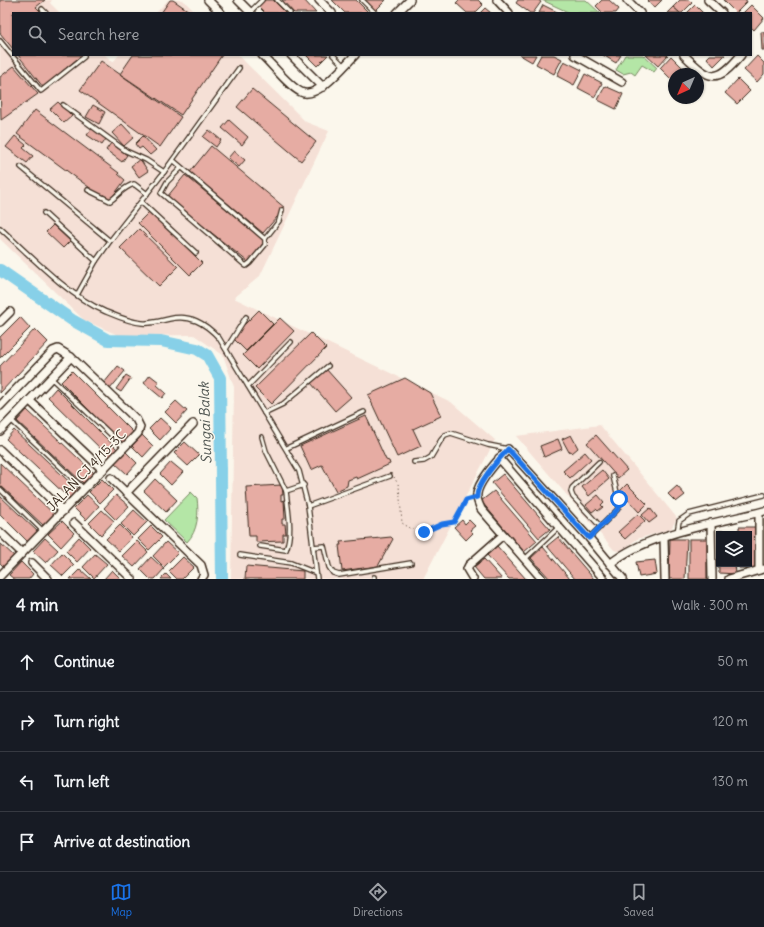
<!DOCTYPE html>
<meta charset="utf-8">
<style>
:root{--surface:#171b24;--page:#242831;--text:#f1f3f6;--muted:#9ea1a6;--line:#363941;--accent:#1a73e8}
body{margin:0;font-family:Delius,sans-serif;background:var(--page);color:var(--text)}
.controls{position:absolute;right:12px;bottom:12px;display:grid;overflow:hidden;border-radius:0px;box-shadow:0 1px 3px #0004}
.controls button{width:36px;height:36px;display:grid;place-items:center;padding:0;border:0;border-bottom:1px solid var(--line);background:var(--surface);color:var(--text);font:20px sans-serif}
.compass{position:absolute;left:668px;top:68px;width:36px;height:36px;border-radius:50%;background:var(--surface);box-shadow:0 1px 3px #0004;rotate:224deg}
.stop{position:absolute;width:12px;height:12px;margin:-9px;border:3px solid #1a73e8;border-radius:50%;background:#fff}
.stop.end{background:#1a73e8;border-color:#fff;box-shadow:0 1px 4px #0008}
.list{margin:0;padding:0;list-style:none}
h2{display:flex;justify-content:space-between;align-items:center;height:52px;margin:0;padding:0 16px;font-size:17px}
h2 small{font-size:13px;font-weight:400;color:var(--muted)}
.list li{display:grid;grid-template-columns:26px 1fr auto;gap:12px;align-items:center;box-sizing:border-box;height:60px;padding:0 16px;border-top:1px solid var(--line)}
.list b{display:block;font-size:15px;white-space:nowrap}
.list em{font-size:13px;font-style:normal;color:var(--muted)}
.icon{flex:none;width:22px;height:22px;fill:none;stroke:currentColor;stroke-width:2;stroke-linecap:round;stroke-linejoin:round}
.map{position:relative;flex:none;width:764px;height:579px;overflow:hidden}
.search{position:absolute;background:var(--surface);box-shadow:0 1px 3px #0004;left:12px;right:12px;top:12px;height:44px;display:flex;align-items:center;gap:10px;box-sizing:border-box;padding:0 14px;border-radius:0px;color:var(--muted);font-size:15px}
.sheet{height:292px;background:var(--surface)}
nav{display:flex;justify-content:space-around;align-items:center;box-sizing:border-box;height:56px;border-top:1px solid var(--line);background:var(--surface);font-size:11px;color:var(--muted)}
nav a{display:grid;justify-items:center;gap:2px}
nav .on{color:var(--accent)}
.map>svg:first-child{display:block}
.built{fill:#f5e0d6}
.green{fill:#b4e6a6;stroke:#788862}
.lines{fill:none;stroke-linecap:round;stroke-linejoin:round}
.river{stroke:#87d0e8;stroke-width:12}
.building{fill:#e6aca3;stroke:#3b2a1e}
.service-casing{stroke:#3b2a1e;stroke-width:6}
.minor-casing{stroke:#3b2a1e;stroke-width:10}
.path{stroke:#3b2a1e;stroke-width:1;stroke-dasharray:1 3;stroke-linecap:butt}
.service{stroke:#fbf7ec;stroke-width:3.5}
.minor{stroke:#fbf7ec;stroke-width:7}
.route{stroke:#1a73e8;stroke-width:5}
.labels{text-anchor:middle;stroke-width:3;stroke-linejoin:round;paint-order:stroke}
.street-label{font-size:13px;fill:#3b2a1e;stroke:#fbf7ec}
.water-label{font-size:14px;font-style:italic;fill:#4e5450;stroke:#fbf7ec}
</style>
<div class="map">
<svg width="764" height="579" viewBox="0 0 764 579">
<rect width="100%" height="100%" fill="#fbf7ec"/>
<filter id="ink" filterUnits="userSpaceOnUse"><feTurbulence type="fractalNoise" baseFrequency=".025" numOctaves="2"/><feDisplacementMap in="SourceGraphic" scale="8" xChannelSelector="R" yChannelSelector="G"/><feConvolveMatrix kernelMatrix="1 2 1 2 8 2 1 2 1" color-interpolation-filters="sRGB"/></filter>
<g filter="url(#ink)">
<!-- built -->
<g class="built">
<polygon points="0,0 52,0 50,3 60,13 13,13 13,55 105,55 113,62 119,55 238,55 306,122 329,131 260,276 234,298 451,402 495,440 423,579 231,579 234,387 223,355 194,335 120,336 84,320 0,239"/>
<polygon points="168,0 183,0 196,13 156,13"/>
<polygon points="600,425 677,518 671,529 637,539 621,552 614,550 516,436"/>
</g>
<!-- green -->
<g class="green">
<polygon points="542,0 586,0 600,13 570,13"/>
<polygon points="625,55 643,55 657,68 654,72 642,65 635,75 631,72 623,74 616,70"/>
<path d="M191 492 197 498C199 513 198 531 187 542L164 520Z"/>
</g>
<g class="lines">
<!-- river -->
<polyline class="river" points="0,270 72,320 108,340 161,341 197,349 207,355 220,378 222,579"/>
</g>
<!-- building -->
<g class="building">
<polygon points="0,0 45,0 36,7 42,13 13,13 13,49 0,33"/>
<polygon points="170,0 173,0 192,13 161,13"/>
<polygon points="261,0 273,0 286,13 265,13 256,4"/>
<polygon points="282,0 304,0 316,13 294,13"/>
<polygon points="332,0 356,0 369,13 345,13"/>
<polygon points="364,0 386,0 375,11"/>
<polygon points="459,0 478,0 483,5 475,13 467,13 456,3"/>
<polygon points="518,0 538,0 541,2 533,13 530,13 516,3"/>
<polygon points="602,0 609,0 619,9 616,13 603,13 596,6"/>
<polygon points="649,0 662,0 654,8 648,1"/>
<polygon points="680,0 689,0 692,3 682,13 680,13 673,7"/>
<polygon points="723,0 746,0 747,2 736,13"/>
<polygon points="543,5 559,13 539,13"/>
<polygon points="695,5 703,13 687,13"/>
<polygon points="751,5 764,18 754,30 751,27 751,13 743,13"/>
<polygon points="673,7 680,13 667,13"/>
<polygon points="485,8 491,13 480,13"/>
<polygon points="761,32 764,32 764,50 762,50"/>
<polygon points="18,55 82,55 43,87"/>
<polygon points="133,55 222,55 181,115 120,74"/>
<polygon points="306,55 328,55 317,66"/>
<polygon points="520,55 536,55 532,62"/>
<polygon points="541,55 554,55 562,59 554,74 536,64"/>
<polygon points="603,55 621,55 616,63"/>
<polygon points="646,55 668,55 658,66"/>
<polygon points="710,55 725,55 714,66 707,58"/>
<polygon points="671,56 686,71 683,74 674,74 674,82 660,68"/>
<polygon points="757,56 764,63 764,74 757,82 744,70"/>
<polygon points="101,61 181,117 160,147 80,90"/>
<polygon points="564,61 582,70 574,85 557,76"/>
<polygon points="14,66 38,94 1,120 0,77"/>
<polygon points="585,74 602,83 595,97 578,88"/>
<polygon points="738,79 750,91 737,104 725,93"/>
<polygon points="605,86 623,94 616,109 598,100"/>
<polygon points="252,89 316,142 301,161 237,107"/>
<polygon points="58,102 72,116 64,123 50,109"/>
<polygon points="93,105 105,112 99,124 86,117"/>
<polygon points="35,110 119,173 118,174 125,180 110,200 103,195 101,196 17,134"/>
<polygon points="229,120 248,137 242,145 222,128"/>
<polygon points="122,124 134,137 124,146 112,133"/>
<polygon points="94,126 108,136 102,145 87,135"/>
<polygon points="209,130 221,140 216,147 203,137"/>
<polygon points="15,136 26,145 23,148 33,156 27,163 6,147"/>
<polygon points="143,136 156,150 150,155 142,147 139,149 135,144"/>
<polygon points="111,143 127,155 122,162 106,150"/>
<polygon points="211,146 285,208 263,233 190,172"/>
<polygon points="234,151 245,160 239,167 228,158"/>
<polygon points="140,159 148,171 139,177 131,166"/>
<polygon points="185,175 265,241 248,262 167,197"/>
<polygon points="150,211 202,263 190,275 138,223"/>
<polygon points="53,225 70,241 63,248 46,232"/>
<polygon points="139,229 178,267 159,286 120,248"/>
<polygon points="259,310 273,324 246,351 232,337"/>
<polygon points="20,317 30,328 0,358 0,337"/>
<polygon points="280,318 294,331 257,369 243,355"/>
<polygon points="35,329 48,342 0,393 0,366"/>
<polygon points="311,333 326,348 271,404 255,388"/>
<polygon points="118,366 125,371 110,389 104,383"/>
<polygon points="326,369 351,397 335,411 311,383"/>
<polygon points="72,371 133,432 122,443 61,382"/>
<polygon points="126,375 131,378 121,392 116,389"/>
<polygon points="150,375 159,382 157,385 166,393 162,398 144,383"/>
<polygon points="405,378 430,393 441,416 413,429 421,446 397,457 368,395"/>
<polygon points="56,388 117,449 109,457 48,397"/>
<polygon points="176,401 187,411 176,423 165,412"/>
<polygon points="27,410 94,473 83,483 17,421"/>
<polygon points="366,416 386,460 389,461 390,464 357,479 356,477 348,480 347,486 336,491 322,465 311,470 300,446"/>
<polygon points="160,418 171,428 160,440 149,429"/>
<polygon points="14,430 78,490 70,499 6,439"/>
<polygon points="142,435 153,446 143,457 132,446"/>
<polygon points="571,435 578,448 572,453 571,451 569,452 562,439"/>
<polygon points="596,435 627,470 618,478 587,443"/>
<polygon points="558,439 562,449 544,457 540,446"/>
<polygon points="185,442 199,455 188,466 174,453"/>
<polygon points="126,452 137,463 127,474 115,463"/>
<polygon points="585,452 591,459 570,478 563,471"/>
<polygon points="171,462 183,472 171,485 160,474"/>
<polygon points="0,463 55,515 44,526 0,485"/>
<polygon points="602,470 609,479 589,496 582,487"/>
<polygon points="503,474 550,529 539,538 492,483"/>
<polygon points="102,479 113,490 100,503 89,492"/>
<polygon points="155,479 177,500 166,512 144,491"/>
<polygon points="627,484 647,504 639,512 620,491"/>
<polygon points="282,485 283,495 281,495 281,501 284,500 285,519 282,519 282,524 285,524 286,534 283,534 283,541 256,542 256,536 249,536 246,487"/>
<polygon points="677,486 685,495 676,502 668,494"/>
<polygon points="494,491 537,541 524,552 481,501"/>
<polygon points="87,495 99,506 86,520 74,508"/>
<polygon points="116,495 129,506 116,520 104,508"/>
<polygon points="598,495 604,502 601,505 603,507 598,511 596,509 592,512 586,505"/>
<polygon points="0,496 38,532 28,542 0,514"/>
<polygon points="650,508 657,517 649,523 642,515"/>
<polygon points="102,510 114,521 101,535 89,523"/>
<polygon points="134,510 147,522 133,536 121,524"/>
<polygon points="638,514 645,521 625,539 618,532"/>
<polygon points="462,520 465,524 469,520 475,526 470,530 473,533 466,540 454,527"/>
<polygon points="62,521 74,533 61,547 48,534"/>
<polygon points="120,525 132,537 119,551 106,539"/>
<polygon points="151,526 162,537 149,550 138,539"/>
<polygon points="739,527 755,527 756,568 739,568 739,564 749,564 749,534 739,534"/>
<polygon points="718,531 735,531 735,534 719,534 719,564 735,564 736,574 719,573"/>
<polygon points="79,537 90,548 77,562 66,551"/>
<polygon points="391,537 393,539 378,566 342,571 339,545 341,545 340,542"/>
<polygon points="558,537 594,579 575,579 547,546"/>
<polygon points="45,538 58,550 46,563 33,551"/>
<polygon points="670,539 687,539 685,579 669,579"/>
<rect x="689" y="539" width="18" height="40"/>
<polygon points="137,541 148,552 134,567 122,556"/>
<polygon points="166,542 178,553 164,567 153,556"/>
<polygon points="0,543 15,557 4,567 0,563"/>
<polygon points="497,546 526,579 509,579 487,555"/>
<polygon points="543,547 570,579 550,579 531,558"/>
<polygon points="62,553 74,565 63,576 51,565"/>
<polygon points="95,554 107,564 94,578 83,567"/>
<polygon points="151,557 164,569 155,579 150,579 140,569"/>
<polygon points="183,557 194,567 182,579 177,579 169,571"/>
<polygon points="484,559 502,579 484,579 474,567"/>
<polygon points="655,560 657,574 639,577 636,562"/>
<polygon points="21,562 33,574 29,579 14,579 9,575"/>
<polygon points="246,566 303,571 303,579 245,579"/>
<polygon points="80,569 91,579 70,579"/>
<polygon points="112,570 121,579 104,579"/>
<polygon points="166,574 171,579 161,579"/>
</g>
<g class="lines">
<defs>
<g id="service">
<polyline points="277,0 290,13"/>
<polyline points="362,0 375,13"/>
<polyline points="42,9 46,13"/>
<polyline points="250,12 262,0"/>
<polyline points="0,41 41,91 84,57 84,55"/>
<polyline points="333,55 344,66"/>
<polyline points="63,105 126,151 146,160 164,172"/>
<polyline points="173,160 265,239"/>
<polyline points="21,167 110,241"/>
<polyline points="181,168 167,182 161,193 246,266 250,263 265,245 265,239 279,221 282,210"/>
<path d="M88 190 110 201C119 195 123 187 134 184L147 194"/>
<polyline points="141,202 196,253"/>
<polyline points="44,213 96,261"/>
<path d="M0 228C30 255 67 295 104 311 116 316 129 322 142 323 151 324 160 321 169 319 190 314 205 323 219 338L299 471 308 506 317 579"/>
<polyline points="77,295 96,261 110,241 164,172 239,68"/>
<polyline points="226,349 246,317"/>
<polyline points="51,378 124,447"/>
<polyline points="248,386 291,342"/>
<polyline points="264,413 283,404 328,366"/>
<polyline points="11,420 84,489"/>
<polyline points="262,437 266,451 286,491"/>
<polyline points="287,448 364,412"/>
<polyline points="414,462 424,461 431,457 441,440 445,435 451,433 488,445 508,449"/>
<polyline points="599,462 572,488 571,492 573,497 601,527"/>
<polyline points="0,489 43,531"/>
<polyline points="308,506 390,476"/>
<polyline points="677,533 679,521 689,514 764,495"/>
<polyline points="589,538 617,510 620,505 613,476"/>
<path d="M260 546 286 550C293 531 288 511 286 491L304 485"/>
<polyline points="313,547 324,546 329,567 333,573 339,575 411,563"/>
<polyline points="240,555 291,563 316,573"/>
<polyline points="525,559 559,527"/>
<polyline points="374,579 374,577"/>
</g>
<g id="minor">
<polyline points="208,0 221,13"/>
<polyline points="238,0 251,13"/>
<polyline points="319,0 332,13"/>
<polyline points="497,0 509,13"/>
<polyline points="627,0 640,13"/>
<polyline points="708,0 722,13"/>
<polyline points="397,13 410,0"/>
<path d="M262 55C273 65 288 86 301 92 317 100 344 66 355 55"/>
<polyline points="291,55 323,87"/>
<polyline points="575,55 622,82"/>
<path d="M684 55C710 80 716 85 741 55"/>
<polyline points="0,322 10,312"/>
<polyline points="30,401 103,470"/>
<polyline points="0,406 53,351 58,349 71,357 136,419 140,427 138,433 0,576"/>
<polyline points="0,431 71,357"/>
<polyline points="0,450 63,511"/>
<polyline points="499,458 604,579"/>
<polyline points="111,478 201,565 204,575 201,579"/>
<polyline points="126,493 193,424"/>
<polyline points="759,513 759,570"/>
<polyline points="74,523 132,579"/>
<polyline points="711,523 712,579"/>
<polyline points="0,532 22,553"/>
<polyline points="664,538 665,579"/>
<polyline points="32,563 48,579"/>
<path d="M610 564C647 533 718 523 764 511"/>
<polyline points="473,579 467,569 469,565 503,535"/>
<path d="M542 579 481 509C479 504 476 499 477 494 478 481 500 458 508 449L589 538 623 579"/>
<polyline points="729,579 763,569"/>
</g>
</defs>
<!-- service casing -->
<use href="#service" class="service-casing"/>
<!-- minor casing -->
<use href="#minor" class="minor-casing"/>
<!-- path -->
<polyline class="path" points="394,477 399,486 402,523 410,528 426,532 442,524 453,523 464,503 471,498"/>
<!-- service -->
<use href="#service" class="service"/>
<!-- minor -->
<use href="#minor" class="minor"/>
</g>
</g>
<g class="lines" filter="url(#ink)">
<!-- route -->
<path class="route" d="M424 532 442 524 454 522 466 500 477 497C476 484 499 459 508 449L589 538 617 510 620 505 619 499"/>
</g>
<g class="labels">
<!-- street labels -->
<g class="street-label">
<text transform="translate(86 470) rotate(-46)" y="5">JALAN CJ 4/15-3C</text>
</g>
<!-- water labels -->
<g class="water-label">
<text transform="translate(205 423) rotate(-92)" y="5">Sungai Balak</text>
</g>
</g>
</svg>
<div class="controls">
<button><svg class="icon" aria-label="layers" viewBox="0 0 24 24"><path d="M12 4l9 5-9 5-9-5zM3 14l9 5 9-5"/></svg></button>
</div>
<svg class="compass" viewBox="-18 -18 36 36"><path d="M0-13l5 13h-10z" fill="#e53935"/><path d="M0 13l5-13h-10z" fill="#9ea1a6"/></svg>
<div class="stop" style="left:619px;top:499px"></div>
<div class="stop end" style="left:424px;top:532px"></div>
<div class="search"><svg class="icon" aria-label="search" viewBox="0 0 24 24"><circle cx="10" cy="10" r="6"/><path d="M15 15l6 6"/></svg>Search here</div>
</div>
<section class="sheet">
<h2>4 min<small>Walk · 300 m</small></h2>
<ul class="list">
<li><svg class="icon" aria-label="ahead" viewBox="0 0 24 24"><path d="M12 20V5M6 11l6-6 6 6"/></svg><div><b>Continue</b></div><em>50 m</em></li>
<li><svg class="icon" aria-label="right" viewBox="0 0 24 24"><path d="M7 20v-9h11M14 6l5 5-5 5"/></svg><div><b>Turn right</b></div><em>120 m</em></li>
<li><svg class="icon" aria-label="left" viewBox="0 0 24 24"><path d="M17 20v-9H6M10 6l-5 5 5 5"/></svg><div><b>Turn left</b></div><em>130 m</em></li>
<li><svg class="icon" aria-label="arrive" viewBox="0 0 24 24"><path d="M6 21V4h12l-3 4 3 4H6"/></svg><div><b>Arrive at destination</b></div></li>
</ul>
</section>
<nav>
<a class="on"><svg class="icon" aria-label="map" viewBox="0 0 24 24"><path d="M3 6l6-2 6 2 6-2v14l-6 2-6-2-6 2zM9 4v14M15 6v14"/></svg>Map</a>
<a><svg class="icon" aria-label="directions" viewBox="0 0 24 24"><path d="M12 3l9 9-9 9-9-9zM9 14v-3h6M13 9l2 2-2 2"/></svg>Directions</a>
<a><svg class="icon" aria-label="saved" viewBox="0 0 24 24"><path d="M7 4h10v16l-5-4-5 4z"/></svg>Saved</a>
</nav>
